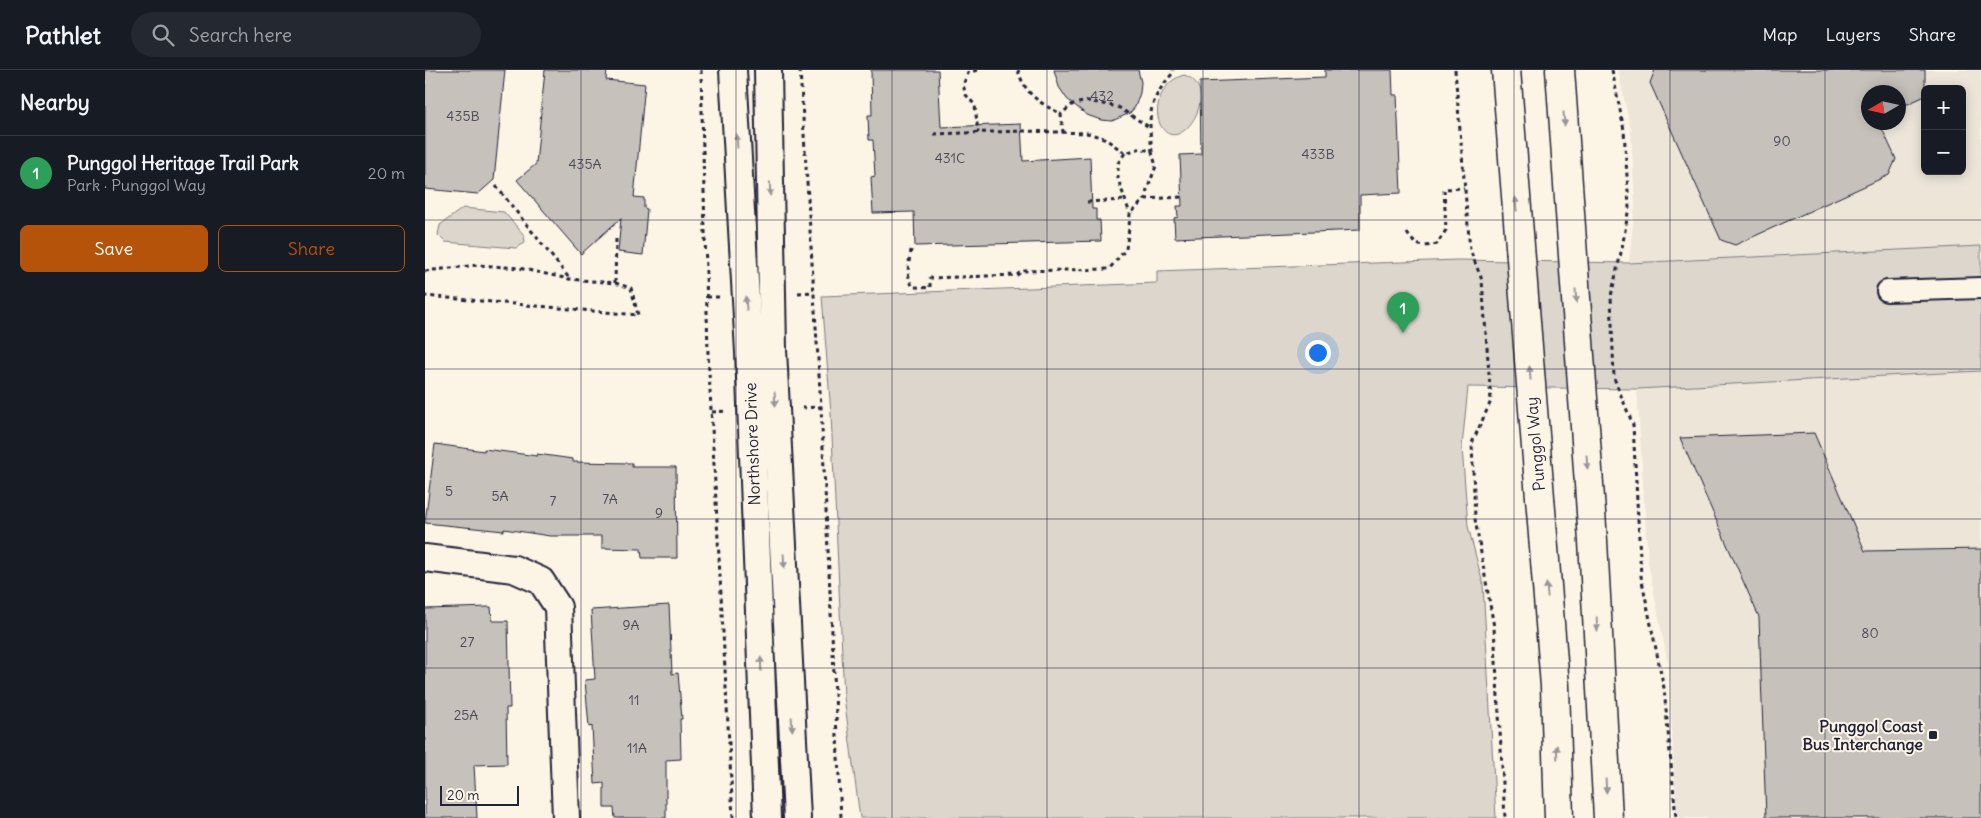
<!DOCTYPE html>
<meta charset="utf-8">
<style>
:root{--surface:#171b24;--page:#242831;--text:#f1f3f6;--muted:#9ea1a6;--line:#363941;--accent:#b45309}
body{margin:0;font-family:Delius,sans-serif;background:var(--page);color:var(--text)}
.controls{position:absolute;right:15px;top:15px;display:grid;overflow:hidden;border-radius:8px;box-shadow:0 2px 12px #0003}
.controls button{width:45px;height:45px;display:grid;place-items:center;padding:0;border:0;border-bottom:1px solid var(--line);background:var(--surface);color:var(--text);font:25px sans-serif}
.compass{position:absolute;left:1436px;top:15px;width:45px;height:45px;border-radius:50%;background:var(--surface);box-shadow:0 2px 12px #0003;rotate:261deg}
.scale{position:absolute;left:15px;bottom:12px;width:79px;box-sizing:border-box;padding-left:5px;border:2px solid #22223b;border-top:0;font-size:14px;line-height:18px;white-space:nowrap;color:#22223b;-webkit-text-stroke:4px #fcf5e5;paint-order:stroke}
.you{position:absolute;left:892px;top:282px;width:18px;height:18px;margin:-12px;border:4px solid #fff;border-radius:50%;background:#1a73e8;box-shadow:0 0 0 8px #1a73e833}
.badge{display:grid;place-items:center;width:32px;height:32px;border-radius:50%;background:var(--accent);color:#fff;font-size:16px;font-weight:700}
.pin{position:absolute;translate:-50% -41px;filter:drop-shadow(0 1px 2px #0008)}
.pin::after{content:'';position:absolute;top:26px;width:18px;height:15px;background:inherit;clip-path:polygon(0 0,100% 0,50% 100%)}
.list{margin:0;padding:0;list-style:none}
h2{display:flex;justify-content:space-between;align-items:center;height:65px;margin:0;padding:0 20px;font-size:21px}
h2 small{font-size:16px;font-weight:400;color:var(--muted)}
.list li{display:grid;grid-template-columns:32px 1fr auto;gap:15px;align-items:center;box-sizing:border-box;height:75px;padding:0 20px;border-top:1px solid var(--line)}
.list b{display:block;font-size:19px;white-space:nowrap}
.list p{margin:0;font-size:16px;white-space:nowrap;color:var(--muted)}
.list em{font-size:16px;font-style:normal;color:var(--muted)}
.actions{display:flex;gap:10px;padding:15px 20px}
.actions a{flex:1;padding:11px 0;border:1px solid var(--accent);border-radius:8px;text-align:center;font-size:18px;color:var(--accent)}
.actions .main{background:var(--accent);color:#fff}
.icon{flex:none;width:28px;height:28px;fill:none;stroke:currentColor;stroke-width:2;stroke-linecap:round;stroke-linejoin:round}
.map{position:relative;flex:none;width:1556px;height:748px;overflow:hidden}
header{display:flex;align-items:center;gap:30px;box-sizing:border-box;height:70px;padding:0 25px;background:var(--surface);border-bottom:1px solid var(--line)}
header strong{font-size:24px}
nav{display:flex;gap:28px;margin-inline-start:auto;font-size:18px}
.search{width:350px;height:45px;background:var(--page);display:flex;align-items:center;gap:12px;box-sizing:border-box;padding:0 18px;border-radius:28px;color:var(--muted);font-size:19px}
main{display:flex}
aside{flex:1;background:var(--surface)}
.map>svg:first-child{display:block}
.built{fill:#ece5d8;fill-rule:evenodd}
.green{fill:#dcd6cc;stroke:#7f7c84}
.building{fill:#c6c1bb;stroke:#22223b}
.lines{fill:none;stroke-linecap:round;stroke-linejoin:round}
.pedestrian-casing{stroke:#22223b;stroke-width:24}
.minor-casing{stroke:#22223b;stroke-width:30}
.secondary-casing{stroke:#22223b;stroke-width:31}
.path{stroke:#22223b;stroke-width:3;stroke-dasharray:4 4;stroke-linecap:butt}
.pedestrian{stroke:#fcf5e5;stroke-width:20}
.minor{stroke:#fcf5e5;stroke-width:26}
.secondary{stroke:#fcf5e5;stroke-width:28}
.oneway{fill:#9a9698}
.grid{fill:none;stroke:#22223b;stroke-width:1;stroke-opacity:0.55}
.poi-dot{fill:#22223b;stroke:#fcf5e5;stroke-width:2}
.labels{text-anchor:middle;stroke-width:4;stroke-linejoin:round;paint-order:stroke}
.number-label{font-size:14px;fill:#4b4a5b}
.street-label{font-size:16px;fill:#22223b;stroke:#fcf5e5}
.poi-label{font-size:16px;font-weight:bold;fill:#22223b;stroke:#fcf5e5;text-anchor:end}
</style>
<header>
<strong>Pathlet</strong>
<div class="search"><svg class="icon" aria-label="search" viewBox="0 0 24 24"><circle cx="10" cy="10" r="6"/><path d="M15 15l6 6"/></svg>Search here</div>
<nav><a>Map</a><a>Layers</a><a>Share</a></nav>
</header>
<main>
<aside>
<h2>Nearby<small></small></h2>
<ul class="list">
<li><span class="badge" style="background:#2e9e5b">1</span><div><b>Punggol Heritage Trail Park</b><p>Park · Punggol Way</p></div><em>20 m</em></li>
</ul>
<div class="actions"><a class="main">Save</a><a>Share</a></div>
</aside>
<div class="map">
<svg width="1556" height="748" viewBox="0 0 1556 748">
<rect width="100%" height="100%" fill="#fcf5e5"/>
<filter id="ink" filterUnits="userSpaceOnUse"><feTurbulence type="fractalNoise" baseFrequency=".02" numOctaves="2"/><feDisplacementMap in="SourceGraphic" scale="10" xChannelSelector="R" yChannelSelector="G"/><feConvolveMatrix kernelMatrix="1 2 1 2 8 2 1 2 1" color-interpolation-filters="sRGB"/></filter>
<g filter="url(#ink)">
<!-- built -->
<g class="built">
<path d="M1193 0H1556V176L1204 193 1210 134 1206 60ZM1500 19H1537V101H1500ZM1444 22H1474V52H1444Z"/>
<polygon points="1556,301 1556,748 1252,748 1243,594 1223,492 1212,319"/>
</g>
<!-- green -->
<g class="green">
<path d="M759 5C800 18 753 92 735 54 727 35 739 10 759 5Z"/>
<polygon points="38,138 79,142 99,165 100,173 91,178 20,172 13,165 15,155"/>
<polygon points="1556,176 1556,301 1212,319 1043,317 1037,377 1043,456 1058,514 1071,748 435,748 419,627 406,344 397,226 732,213 732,201 1032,190 1204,193"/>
</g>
<!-- building -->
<g class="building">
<polygon points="0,0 80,0 69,110 53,124 0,119"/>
<polygon points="120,0 182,0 181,10 220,14 209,127 219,128 219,138 222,139 218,185 193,182 196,148 156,184 92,110 111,94"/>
<polygon points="446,0 513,0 516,57 596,54 598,91 665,87 667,139 671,139 671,150 675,150 676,171 490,176 489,142 448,143 446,107 450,106 448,70 444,70 443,45 447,45"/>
<polygon points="629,0 713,0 716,12 715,23 710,37 705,43 687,51 676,50 662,45 642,29 634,17"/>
<polygon points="900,0 967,0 968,25 972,25 976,123 935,125 935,160 750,168 749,148 753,147 752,136 757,136 755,85 776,84 775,12 900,7"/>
<polygon points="1230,0 1500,0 1500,26 1474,38 1474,22 1444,22 1444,52 1454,52 1471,89 1464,105 1310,175 1296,170 1225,13"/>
<polygon points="1389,363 1440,481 1556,479 1556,748 1341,748 1334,547 1255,368"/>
<polygon points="10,374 59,381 59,379 112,386 112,384 148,389 148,392 207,393 207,397 251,397 252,488 217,488 216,479 177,478 177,466 125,466 79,459 79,461 0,453"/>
<polygon points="244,535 247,604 253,603 257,649 255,649 256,689 241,690 241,748 190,748 189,738 179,738 179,713 170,714 167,656 164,657 160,610 170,609 166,540"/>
<polygon points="66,537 67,551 83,551 85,638 81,638 82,694 49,695 52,748 0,748 0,539"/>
</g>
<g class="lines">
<defs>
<polyline id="pedestrian" points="1462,221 1556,218"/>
<g id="minor">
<polyline points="308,0 324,282 342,748"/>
<polyline points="343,0 348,280 372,748"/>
<polyline points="0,488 89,499 116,511 133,537 141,748"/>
</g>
<g id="secondary">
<polyline points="1081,0 1130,616 1134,748"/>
<polyline points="1135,0 1168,471 1183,748"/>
</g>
</defs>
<!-- pedestrian casing -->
<use href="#pedestrian" class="pedestrian-casing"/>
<!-- minor casing -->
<use href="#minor" class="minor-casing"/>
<!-- secondary casing -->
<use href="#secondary" class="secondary-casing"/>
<!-- path -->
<g class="path">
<polyline points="276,0 283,283 308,748"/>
<polyline points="375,0 396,337 416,748"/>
<polyline points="552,0 543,3 538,15 541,25 550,35 553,63"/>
<path d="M593 0C600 25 615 33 636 44"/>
<polyline points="1030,0 1045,180 1057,210 1066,331 1047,373 1050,449 1069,557 1080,748"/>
<polyline points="1187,0 1199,60 1204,137 1197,178 1186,226 1189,308 1208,355 1216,506 1239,618 1251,748"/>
<polyline points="638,63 636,44 648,34 663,31 693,37 724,57"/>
<polyline points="509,64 597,61 662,63 679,68 700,83"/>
<path d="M727 82C723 45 723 31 748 3V0"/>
<polyline points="71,116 144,208"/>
<polyline points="720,129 757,127"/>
<polyline points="662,132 700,130"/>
<path d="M982 163C990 176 997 178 1012 174L1021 160 1019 119 1039 118"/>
<path d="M486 180C484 194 480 204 488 217L505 218V208L592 205 597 201 684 199 701 179 704 158 705 144 693 109V93L700 83 716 78 727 82 731 96 722 120 720 129 705 144"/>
<polyline points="0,201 53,195 94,198 144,209 190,213 206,218 213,245 0,226"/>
<polyline points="190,213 191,169"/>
<polyline points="373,223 389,222"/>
<polyline points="282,227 294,227"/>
<polyline points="377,338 396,337"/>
<polyline points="287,342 301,341"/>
</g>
<!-- pedestrian -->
<use href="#pedestrian" class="pedestrian"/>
<!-- minor -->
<use href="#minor" class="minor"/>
<!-- secondary -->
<use href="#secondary" class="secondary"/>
</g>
<!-- one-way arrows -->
<defs><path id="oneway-solid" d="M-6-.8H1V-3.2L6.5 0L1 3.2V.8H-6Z" transform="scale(1.25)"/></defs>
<g class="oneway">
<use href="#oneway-solid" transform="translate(1139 49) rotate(86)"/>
<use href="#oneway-solid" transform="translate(312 71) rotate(-93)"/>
<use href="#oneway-solid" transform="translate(345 119) rotate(89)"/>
<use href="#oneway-solid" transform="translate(1091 134) rotate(-95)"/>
<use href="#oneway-solid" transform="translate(1151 226) rotate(86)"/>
<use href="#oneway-solid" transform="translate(321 233) rotate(-94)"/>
<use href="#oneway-solid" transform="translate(1105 303) rotate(-95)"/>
<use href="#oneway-solid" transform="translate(350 329) rotate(87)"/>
<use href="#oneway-solid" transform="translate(1162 392) rotate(86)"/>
<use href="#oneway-solid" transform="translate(359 491) rotate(87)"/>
<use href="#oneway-solid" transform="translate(1122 520) rotate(-95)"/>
<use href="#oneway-solid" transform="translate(1172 554) rotate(87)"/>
<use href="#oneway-solid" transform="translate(336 594) rotate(-92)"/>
<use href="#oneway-solid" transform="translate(367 654) rotate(87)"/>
<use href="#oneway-solid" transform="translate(1132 682) rotate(-92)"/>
<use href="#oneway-solid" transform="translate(1181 716) rotate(87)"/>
</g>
</g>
<!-- grid -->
<path class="grid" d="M156 0V748M311 0V748M467 0V748M622 0V748M778 0V748M934 0V748M1089 0V748M1245 0V748M1400 0V748M0 150H1556M0 299H1556M0 449H1556M0 598H1556"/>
<!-- markers -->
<rect class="poi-dot" x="1503" y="660" width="10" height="10" rx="2.5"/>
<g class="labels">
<!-- number labels -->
<g class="number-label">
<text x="677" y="31">432</text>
<text x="38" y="51">435B</text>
<text x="1357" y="76">90</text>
<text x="893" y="89">433B</text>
<text x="525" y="93">431C</text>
<text x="160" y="99">435A</text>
<text x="24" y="426">5</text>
<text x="75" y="431">5A</text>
<text x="185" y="434">7A</text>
<text x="128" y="436">7</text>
<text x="234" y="448">9</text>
<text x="206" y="560">9A</text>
<text x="1445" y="568">80</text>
<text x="42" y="577">27</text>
<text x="209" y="635">11</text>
<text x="41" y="650">25A</text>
<text x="212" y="683">11A</text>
</g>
<!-- street labels -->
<g class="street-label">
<text transform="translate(327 374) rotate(-92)" y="6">Northshore Drive</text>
<text transform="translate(1110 374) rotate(-95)" y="6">Punggol Way</text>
</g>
<!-- poi labels -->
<g class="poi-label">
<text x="1498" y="662">Punggol Coast<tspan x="1498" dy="18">Bus Interchange</tspan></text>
</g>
</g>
</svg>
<div class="controls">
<button>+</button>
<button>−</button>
</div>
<svg class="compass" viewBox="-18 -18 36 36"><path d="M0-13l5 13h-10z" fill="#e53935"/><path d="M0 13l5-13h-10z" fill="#9ea1a6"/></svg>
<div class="scale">20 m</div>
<div class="you"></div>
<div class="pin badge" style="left:978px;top:263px;background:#2e9e5b">1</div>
</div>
</main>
